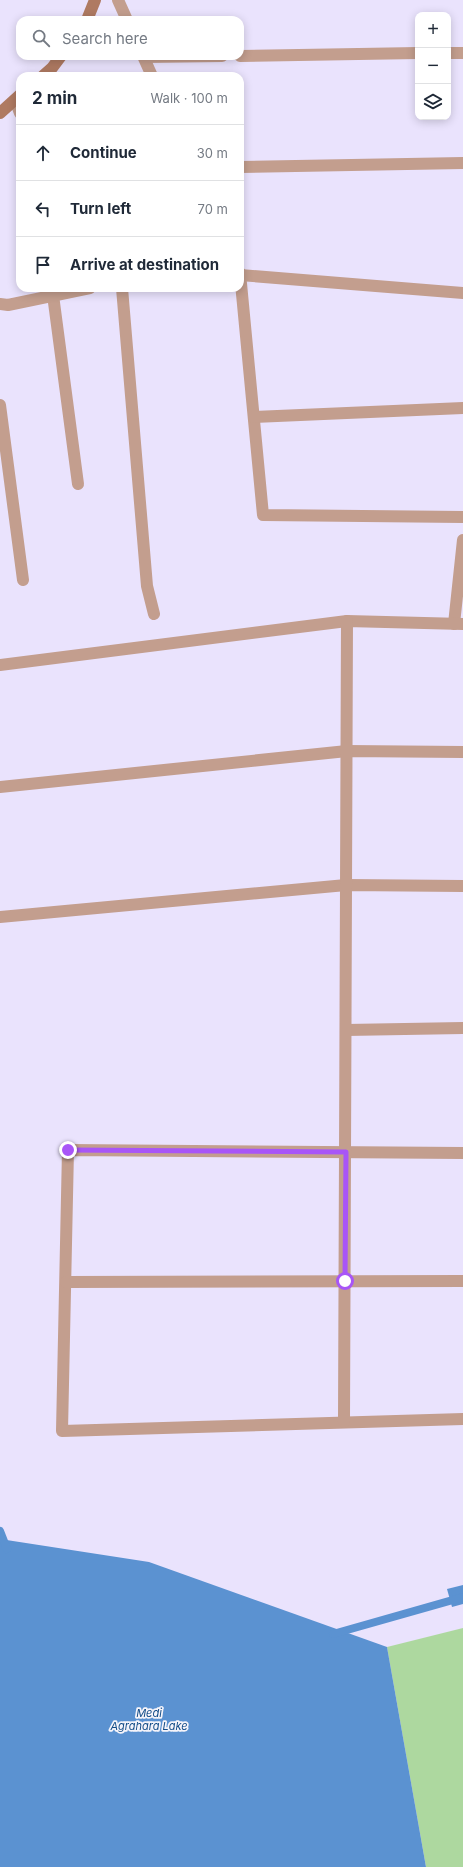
<!DOCTYPE html>
<meta charset="utf-8">
<style>
:root{--surface:#fff;--page:#f2f2f3;--text:#1f2937;--muted:#747a83;--line:#e0e1e3}
body{margin:0;font-family:Inter,sans-serif;background:var(--page);color:var(--text)}
.controls{position:absolute;right:12px;top:12px;display:grid;overflow:hidden;border-radius:8px;box-shadow:0 2px 10px #0003}
.controls button{width:36px;height:36px;display:grid;place-items:center;padding:0;border:0;border-bottom:1px solid var(--line);background:var(--surface);color:var(--text);font:20px sans-serif}
.stop{position:absolute;width:12px;height:12px;margin:-9px;border:3px solid #a855f7;border-radius:50%;background:#fff}
.stop.end{background:#a855f7;border-color:#fff;box-shadow:0 1px 4px #0008}
.list{margin:0;padding:0;list-style:none}
h2{display:flex;justify-content:space-between;align-items:center;height:52px;margin:0;padding:0 16px;font-size:17px}
h2 small{font-size:13px;font-weight:400;color:var(--muted)}
.list li{display:grid;grid-template-columns:26px 1fr auto;gap:12px;align-items:center;box-sizing:border-box;height:56px;padding:0 16px;border-top:1px solid var(--line)}
.list b{display:block;font-size:15px;white-space:nowrap}
.list em{font-size:13px;font-style:normal;color:var(--muted)}
.icon{flex:none;width:22px;height:22px;fill:none;stroke:currentColor;stroke-width:2;stroke-linecap:round;stroke-linejoin:round}
.map{position:relative;flex:none;width:463px;height:1867px;overflow:hidden}
.search{position:absolute;background:var(--surface);box-shadow:0 2px 10px #0003;left:16px;top:16px;width:228px;height:44px;display:flex;align-items:center;gap:10px;box-sizing:border-box;padding:0 14px;border-radius:12px;color:var(--muted);font-size:15px}
.panel{position:absolute;background:var(--surface);box-shadow:0 2px 10px #0003;left:16px;top:72px;width:228px;height:220px;border-radius:12px}
.map>svg:first-child{display:block}
.green{fill:#add89f}
.water{fill:#5b92d1}
.lines{fill:none;stroke-linecap:round;stroke-linejoin:round}
.stream{stroke:#5b92d1;stroke-width:8}
.street{stroke:#c39e8e;stroke-width:12}
.secondary{stroke:#af7a62;stroke-width:12}
.route{stroke:#a855f7;stroke-width:5}
.labels{text-anchor:middle;stroke-width:3.5;stroke-linejoin:round;paint-order:stroke}
.water-label{font-size:11px;font-style:italic;fill:#144d88;stroke:#f5f4fa}
</style>
<div class="map">
<svg width="463" height="1867" viewBox="0 0 463 1867">
<rect width="100%" height="100%" fill="#eae3fd"/>
<!-- green -->
<polygon class="green" points="463,1628 463,1867 426,1867 387,1647"/>
<!-- water -->
<g class="water">
<polygon points="0,1539 149,1562 387,1647 426,1867 0,1867"/>
<polygon points="463,1585 463,1604 452,1607 447,1589"/>
</g>
<g class="lines">
<!-- stream -->
<g class="stream">
<polyline points="0,1531 7,1549"/>
<polyline points="333,1634 463,1597"/>
</g>
<!-- street -->
<g class="street">
<polyline points="118,0 127,20"/>
<polyline points="448,53 463,53"/>
<polyline points="143,56 152,76"/>
<polyline points="240,56 418,53"/>
<polyline points="144,57 222,56"/>
<polyline points="15,100 20,113"/>
<polyline points="240,167 463,163"/>
<polyline points="240,273 263,515 463,517"/>
<polyline points="240,275 463,293"/>
<polyline points="122,288 147,586 154,614"/>
<polyline points="53,295 78,484"/>
<polyline points="0,304 8,305 90,288"/>
<polyline points="0,405 23,580"/>
<polyline points="254,417 463,408"/>
<polyline points="454,624 463,540"/>
<polyline points="0,665 347,621 463,624"/>
<polyline points="0,787 347,751 463,752"/>
<polyline points="0,917 346,885 463,886"/>
<polyline points="346,1030 463,1028"/>
<polyline points="463,1153 68,1150 62,1431 463,1419"/>
<polyline points="66,1282 463,1281"/>
<polyline points="344,1422 347,621"/>
</g>
<!-- secondary -->
<g class="secondary">
<polyline points="87,20 95,0"/>
<polyline points="43,76 52,68 61,56"/>
<polyline points="0,113 20,95"/>
</g>
</g>
<g class="lines">
<!-- route -->
<polyline class="route" points="68,1150 346,1152 345,1281"/>
</g>
<g class="labels">
<!-- water labels -->
<g class="water-label">
<text x="149" y="1717">Medi<tspan x="149" dy="13">Agrahara Lake</tspan></text>
</g>
</g>
</svg>
<div class="controls">
<button>+</button>
<button>−</button>
<button><svg class="icon" aria-label="layers" viewBox="0 0 24 24"><path d="M12 4l9 5-9 5-9-5zM3 14l9 5 9-5"/></svg></button>
</div>
<div class="stop" style="left:345px;top:1281px"></div>
<div class="stop end" style="left:68px;top:1150px"></div>
<div class="search"><svg class="icon" aria-label="search" viewBox="0 0 24 24"><circle cx="10" cy="10" r="6"/><path d="M15 15l6 6"/></svg>Search here</div>
<section class="panel">
<h2>2 min<small>Walk · 100 m</small></h2>
<ul class="list">
<li><svg class="icon" aria-label="ahead" viewBox="0 0 24 24"><path d="M12 20V5M6 11l6-6 6 6"/></svg><div><b>Continue</b></div><em>30 m</em></li>
<li><svg class="icon" aria-label="left" viewBox="0 0 24 24"><path d="M17 20v-9H6M10 6l-5 5 5 5"/></svg><div><b>Turn left</b></div><em>70 m</em></li>
<li><svg class="icon" aria-label="arrive" viewBox="0 0 24 24"><path d="M6 21V4h12l-3 4 3 4H6"/></svg><div><b>Arrive at destination</b></div></li>
</ul>
</section>
</div>
